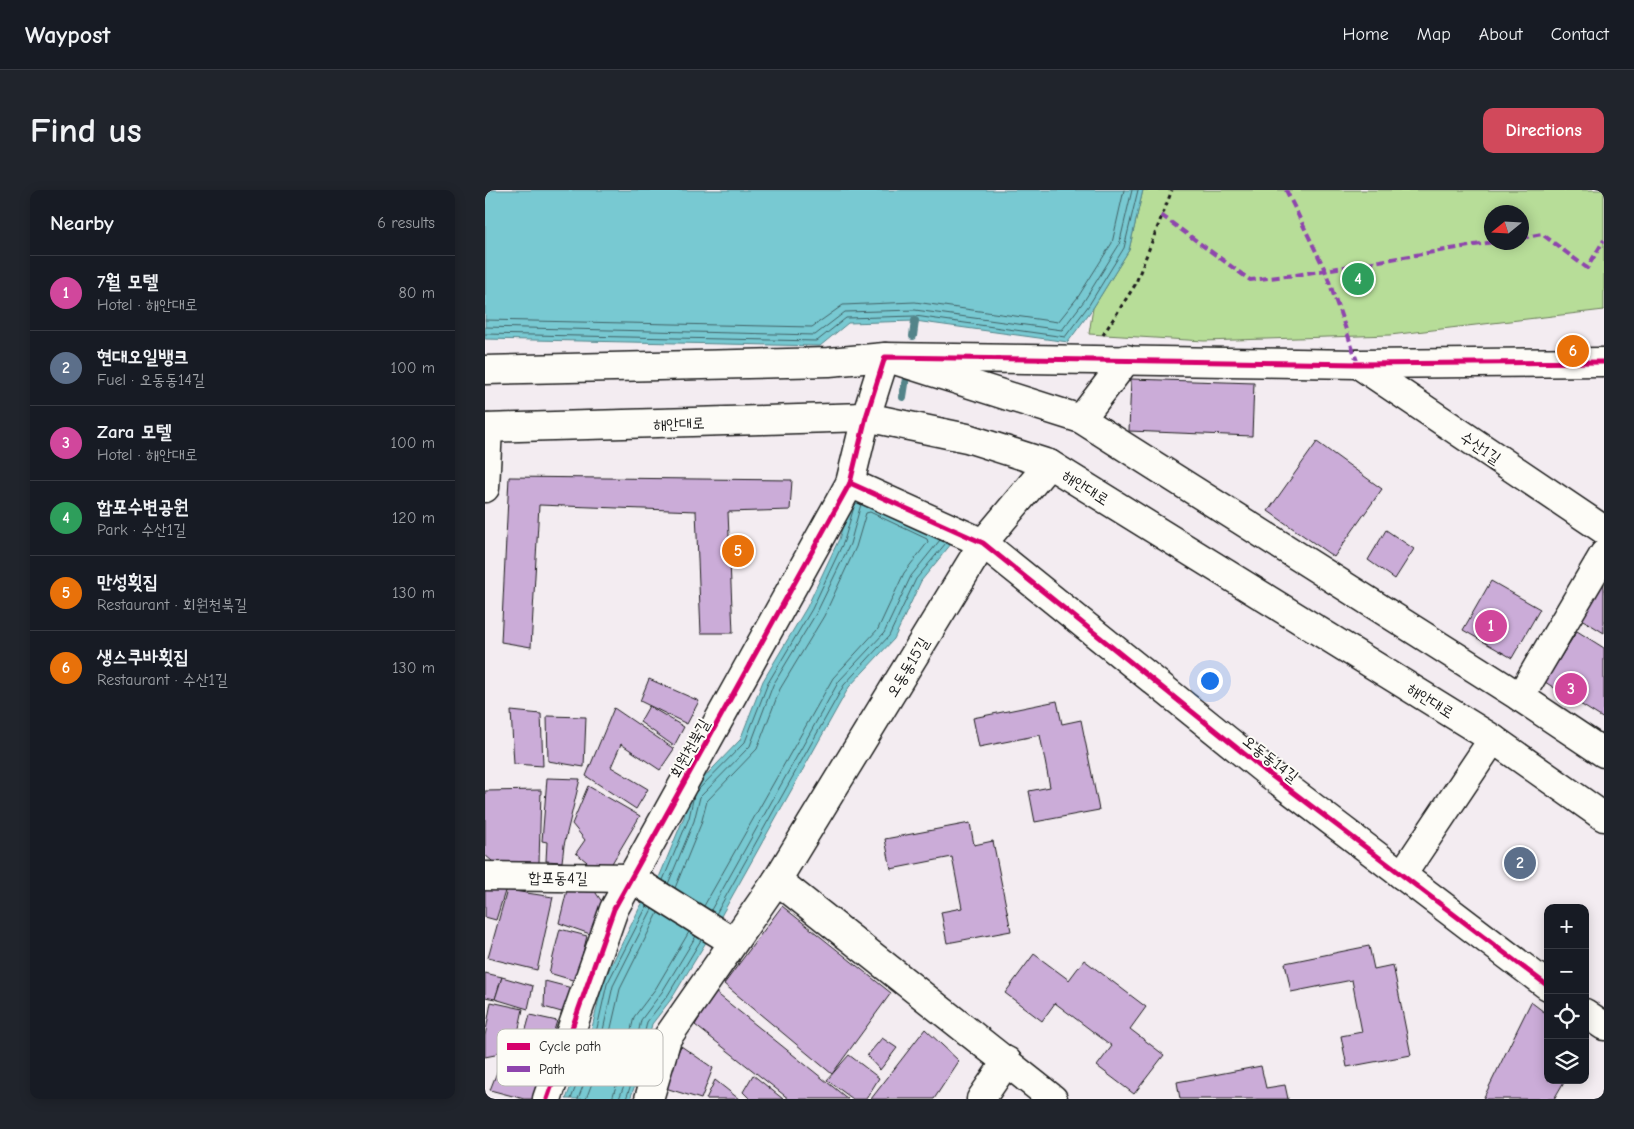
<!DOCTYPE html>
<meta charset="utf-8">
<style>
:root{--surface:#171b24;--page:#20242c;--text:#f1f3f6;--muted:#9ea1a6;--line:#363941;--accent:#d1495b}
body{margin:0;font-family:"Comic Neue","Poor Story",sans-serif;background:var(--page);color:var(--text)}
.controls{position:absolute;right:15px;bottom:15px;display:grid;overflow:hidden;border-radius:10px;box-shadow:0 2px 12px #0003}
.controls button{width:45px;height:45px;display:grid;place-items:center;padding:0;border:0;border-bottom:1px solid var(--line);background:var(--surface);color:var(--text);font:25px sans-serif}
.compass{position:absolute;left:999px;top:15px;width:45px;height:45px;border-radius:50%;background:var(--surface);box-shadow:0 2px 12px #0003;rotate:252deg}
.you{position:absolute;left:724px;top:490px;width:18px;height:18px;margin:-12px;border:4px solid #fff;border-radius:50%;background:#1a73e8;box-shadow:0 0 0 8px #1a73e833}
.badge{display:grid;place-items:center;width:32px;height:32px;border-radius:50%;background:var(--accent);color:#fff;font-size:16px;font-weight:700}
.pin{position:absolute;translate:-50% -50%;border:2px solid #fff;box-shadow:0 1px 5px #0006}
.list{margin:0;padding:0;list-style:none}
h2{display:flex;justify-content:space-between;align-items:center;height:65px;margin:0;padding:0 20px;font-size:21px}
h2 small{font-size:16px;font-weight:400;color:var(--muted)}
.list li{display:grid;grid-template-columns:32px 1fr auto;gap:15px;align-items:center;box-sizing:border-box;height:75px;padding:0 20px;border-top:1px solid var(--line)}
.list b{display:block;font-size:19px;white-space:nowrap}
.list p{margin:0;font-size:16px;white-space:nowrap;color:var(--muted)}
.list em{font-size:16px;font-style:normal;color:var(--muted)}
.icon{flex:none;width:28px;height:28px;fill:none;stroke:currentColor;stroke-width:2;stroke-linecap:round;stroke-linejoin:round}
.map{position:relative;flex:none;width:1119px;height:909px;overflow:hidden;border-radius:10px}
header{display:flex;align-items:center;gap:30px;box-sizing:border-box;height:70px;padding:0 25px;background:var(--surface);border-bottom:1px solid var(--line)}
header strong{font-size:24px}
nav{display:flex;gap:28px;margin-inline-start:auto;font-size:18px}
.intro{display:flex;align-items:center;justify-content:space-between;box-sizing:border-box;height:120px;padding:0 30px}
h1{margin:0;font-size:35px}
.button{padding:12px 22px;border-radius:10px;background:var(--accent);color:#fff;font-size:18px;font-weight:700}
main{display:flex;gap:30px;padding:0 30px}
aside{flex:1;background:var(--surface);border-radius:10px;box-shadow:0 2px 12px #0003}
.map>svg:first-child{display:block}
.green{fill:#b7dd98;stroke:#6a7c5a;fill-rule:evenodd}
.water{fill:#78c9d2;stroke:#538489}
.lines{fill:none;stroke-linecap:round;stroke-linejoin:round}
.shore{stroke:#416165;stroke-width:1}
.stream{stroke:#538489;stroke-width:8}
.building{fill:#cbacd8;stroke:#1c1c1c}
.minor-casing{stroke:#1c1c1c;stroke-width:31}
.primary-casing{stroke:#1c1c1c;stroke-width:31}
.path{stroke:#1c1c1c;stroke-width:3;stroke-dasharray:4 4;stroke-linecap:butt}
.minor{stroke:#fdfcf7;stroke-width:28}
.primary{stroke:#fdfcf7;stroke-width:28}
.quiet{stroke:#8e44ad;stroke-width:4;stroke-dasharray:8 4;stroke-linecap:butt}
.cycleway-casing{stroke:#fdfcf7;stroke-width:8}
.cycleway{stroke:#d6006c;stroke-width:5}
.labels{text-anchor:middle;stroke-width:4;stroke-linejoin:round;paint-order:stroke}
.street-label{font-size:16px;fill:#1c1c1c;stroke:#fdfcf7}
.key{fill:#fdfcf7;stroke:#bab9b5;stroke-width:1}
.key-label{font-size:14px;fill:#1c1c1c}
</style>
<header>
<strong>Waypost</strong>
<nav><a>Home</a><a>Map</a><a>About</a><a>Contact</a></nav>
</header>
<div class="intro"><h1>Find us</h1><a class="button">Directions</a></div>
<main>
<aside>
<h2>Nearby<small>6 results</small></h2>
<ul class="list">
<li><span class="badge" style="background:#d1479c">1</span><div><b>7월 모텔</b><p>Hotel · 해안대로</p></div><em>80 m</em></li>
<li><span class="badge" style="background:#5c6f8a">2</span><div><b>현대오일뱅크</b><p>Fuel · 오동동14길</p></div><em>100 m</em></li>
<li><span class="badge" style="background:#d1479c">3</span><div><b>Zara 모텔</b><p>Hotel · 해안대로</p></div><em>100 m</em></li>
<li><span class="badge" style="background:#2e9e5b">4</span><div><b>합포수변공원</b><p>Park · 수산1길</p></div><em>120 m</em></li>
<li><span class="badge" style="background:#e8710a">5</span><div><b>만성횟집</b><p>Restaurant · 회원천북길</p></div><em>130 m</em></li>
<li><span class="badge" style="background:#e8710a">6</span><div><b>생스쿠바횟집</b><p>Restaurant · 수산1길</p></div><em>130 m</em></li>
</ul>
</aside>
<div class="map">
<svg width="1119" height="909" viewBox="0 0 1119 909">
<rect width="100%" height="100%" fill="#f3ecf1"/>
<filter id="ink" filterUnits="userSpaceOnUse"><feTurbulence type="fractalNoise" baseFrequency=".02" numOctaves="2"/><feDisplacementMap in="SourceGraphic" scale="10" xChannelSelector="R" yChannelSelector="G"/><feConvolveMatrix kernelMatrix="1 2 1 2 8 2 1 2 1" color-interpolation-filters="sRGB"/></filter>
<g filter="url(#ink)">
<!-- green -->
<path class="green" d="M658 0H1119V120L905 145 719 151 604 144 608 118 644 60ZM1006 22H1036V52H1006Z"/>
<!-- water -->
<g class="water">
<polygon points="0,0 658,0 644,60 608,118 583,152 430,131 363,133 335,156 0,149"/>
<polygon points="370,295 475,343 436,391 409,449 364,497 226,744 187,808 167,834 157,876 145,909 81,909 105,846 118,792 155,717 173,690 199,627 205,602 255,550 278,491 322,417 354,349"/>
</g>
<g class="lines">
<!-- shore -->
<g class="shore">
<polyline points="0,130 327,137 358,115 430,112 573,132 593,107 627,53 639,0"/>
<polyline points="0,137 330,145 360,122 430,120 577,140 599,111 634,55 647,0"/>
<polyline points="0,144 332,151 361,128 430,126 580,147 604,115 639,58 653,0"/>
<polyline points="210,603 260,552 283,493 327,419 359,351 369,317"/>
<polyline points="178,690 204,628 209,605"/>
<polyline points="183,694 209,631 215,607 265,556 288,495 332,422 365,354 376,314"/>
<polyline points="190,698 216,634 222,611 272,559 295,499 339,426 371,357 381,323 385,322 442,349 443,352 419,383 393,439 348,488 219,716"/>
<polyline points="226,720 354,491 399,443 426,386 455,350"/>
<polyline points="231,724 359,495 404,446 431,389 461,353"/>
<polyline points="86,909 110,847 122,794 162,716"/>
<polyline points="93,909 116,849 128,796 167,719"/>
<polyline points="101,909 123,851 135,799 173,723"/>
<polyline points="127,909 139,870 149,827 171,798 204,742"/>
<polyline points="134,909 147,873 156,830 177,802 211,746"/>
<polyline points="141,909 153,874 162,832 183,805 216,750"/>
</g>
<!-- stream -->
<g class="stream">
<polyline points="428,146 430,131"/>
<polyline points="418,207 421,188"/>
</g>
</g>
<!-- building -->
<g class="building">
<polygon points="646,189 769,193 767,246 644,241"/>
<polygon points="832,252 897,299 849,367 783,321"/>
<polygon points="24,287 307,290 305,320 243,322 248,443 216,443 211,321 54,315 46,457 16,452"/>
<polygon points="901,340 929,359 910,389 883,370"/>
<polygon points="1119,386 1119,443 1093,427"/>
<polygon points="1006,391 1055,419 1027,468 978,440"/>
<polygon points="1092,441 1119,458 1119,529 1060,492"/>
<polygon points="164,489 214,511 202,534 155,511"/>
<polygon points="572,511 577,534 596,530 614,620 550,632 544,601 565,597 555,545 494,557 488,528"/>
<polygon points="164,516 199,537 189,556 155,532"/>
<polygon points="129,518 189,559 175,580 136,554 126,577 163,599 151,619 101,586"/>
<polygon points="26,521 56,524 58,576 29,574"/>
<polygon points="62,526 101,527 99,577 63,571"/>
<polygon points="62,588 95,589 79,655 77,672 61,671 62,652 57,651"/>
<polygon points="103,596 155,626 123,680 112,672 107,676 91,663 100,650 87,634"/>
<polygon points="56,600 54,673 14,677 0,665 0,601"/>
<polygon points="485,633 489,655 508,651 526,741 462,753 456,722 477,718 467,667 406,679 400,649"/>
<polygon points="83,696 106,696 120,716 105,744 74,733"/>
<polygon points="0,697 21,698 11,730 0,727"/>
<polygon points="22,700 68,707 52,780 3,768"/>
<polygon points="297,716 406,803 347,884 239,794"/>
<polygon points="75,739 102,746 91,791 64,783"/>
<polygon points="884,756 889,779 908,775 926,865 862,877 856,846 877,842 867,790 806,802 800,773"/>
<polygon points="549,764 584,790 599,770 661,817 645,839 679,865 649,904 612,876 627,856 570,813 557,831 520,803"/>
<polygon points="0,783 17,787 10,809 0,807"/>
<polygon points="17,787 48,796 43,819 10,809"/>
<polygon points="60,791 87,798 80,823 59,817"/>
<polygon points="230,802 363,909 304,909 210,835"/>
<polygon points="6,812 38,819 29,862 15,860 10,865 0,867 0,846"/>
<polygon points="1046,812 1063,825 1063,890 1080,890 1069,909 998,909"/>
<polygon points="45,825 72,831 59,873 34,865"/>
<polygon points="440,839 474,871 449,909 386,909"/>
<polygon points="397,848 412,858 395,880 382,866"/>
<polygon points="196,856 228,878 216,909 177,897"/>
<polygon points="364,865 394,888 381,909 368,909 342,890"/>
<polygon points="18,867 61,880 51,909 39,909 5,900"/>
<polygon points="776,876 781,898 800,895 803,909 695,909 692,892"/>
<polygon points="268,885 298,909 265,909 258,902"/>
<polygon points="230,890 254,909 221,909"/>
</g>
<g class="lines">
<defs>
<g id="minor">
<polyline points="873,174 1119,340"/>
<polyline points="596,229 642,169"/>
<polyline points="564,274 498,353 292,690 568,909"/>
<polyline points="365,293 498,353 783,583 1063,796"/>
<polyline points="0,298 3,238"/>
<polyline points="1035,507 1119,364"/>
<polyline points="917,685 1008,549"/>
<polyline points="0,686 146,688 248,752"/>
<polyline points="1100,823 1119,836"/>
<polyline points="62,909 129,719 365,293 381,227 400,167 873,174 1119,172"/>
<polyline points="164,909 182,848 292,690"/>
<polyline points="496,909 522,871"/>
</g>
<g id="primary">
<polyline points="0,180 344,172 400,167 596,229 1035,507 1119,563"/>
<polyline points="0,238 381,227 482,248 564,274 1008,549 1119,627"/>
</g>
</defs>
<!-- minor casing -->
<use href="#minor" class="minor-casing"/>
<!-- primary casing -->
<use href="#primary" class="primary-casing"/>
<!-- path -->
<polyline class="path" points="618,145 650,95 687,0"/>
<!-- minor -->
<use href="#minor" class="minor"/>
<!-- primary -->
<use href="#primary" class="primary"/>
<!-- quiet -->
<g class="quiet">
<polyline points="801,0 840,80 873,174"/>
<polyline points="676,25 765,90 811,85 1008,52"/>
<polyline points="1036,48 1057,44 1102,78 1119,50"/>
</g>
<defs>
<g id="cycleway">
<polyline points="365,293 498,353 783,583 1063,796"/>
<polyline points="62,909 129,719 365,293 381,227 400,167 873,174 1119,172"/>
</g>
</defs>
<!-- cycleway casing -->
<use href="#cycleway" class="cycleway-casing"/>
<!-- cycleway -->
<use href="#cycleway" class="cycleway"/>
</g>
</g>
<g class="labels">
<!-- street labels -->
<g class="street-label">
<text transform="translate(194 233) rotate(-2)" y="6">해안대로</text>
<text transform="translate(996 257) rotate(34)" y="6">수산1길</text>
<text transform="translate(601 297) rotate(32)" y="6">해안대로</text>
<text transform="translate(422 477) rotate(-59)" y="6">오동동15길</text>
<text transform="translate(946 510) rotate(32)" y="6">해안대로</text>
<text transform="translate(204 558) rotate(-61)" y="6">회원천북길</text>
<text transform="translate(786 568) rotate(38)" y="6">오동동14길</text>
<text transform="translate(73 687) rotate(1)" y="6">합포동4길</text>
</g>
</g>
<!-- legend -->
<rect x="12" y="839" width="166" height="57" rx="8" class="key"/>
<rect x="22" y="853" width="23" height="7" fill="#d6006c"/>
<rect x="22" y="876" width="23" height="6" fill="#8e44ad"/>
<g class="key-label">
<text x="54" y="861">Cycle path</text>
<text x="54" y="884">Path</text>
</g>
</svg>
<div class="controls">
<button>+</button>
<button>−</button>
<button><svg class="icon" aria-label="locate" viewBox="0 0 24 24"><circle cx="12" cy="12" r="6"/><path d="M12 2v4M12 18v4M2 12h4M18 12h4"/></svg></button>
<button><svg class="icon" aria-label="layers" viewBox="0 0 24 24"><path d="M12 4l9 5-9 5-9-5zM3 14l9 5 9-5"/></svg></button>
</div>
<svg class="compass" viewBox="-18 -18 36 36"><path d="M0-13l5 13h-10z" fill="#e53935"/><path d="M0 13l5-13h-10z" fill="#9ea1a6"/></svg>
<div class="you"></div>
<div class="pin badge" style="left:1006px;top:436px;background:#d1479c">1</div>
<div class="pin badge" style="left:1035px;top:673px;background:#5c6f8a">2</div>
<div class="pin badge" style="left:1086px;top:499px;background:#d1479c">3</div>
<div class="pin badge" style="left:873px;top:89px;background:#2e9e5b">4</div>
<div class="pin badge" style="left:253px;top:361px;background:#e8710a">5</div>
<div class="pin badge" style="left:1088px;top:161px;background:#e8710a">6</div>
</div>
</main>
